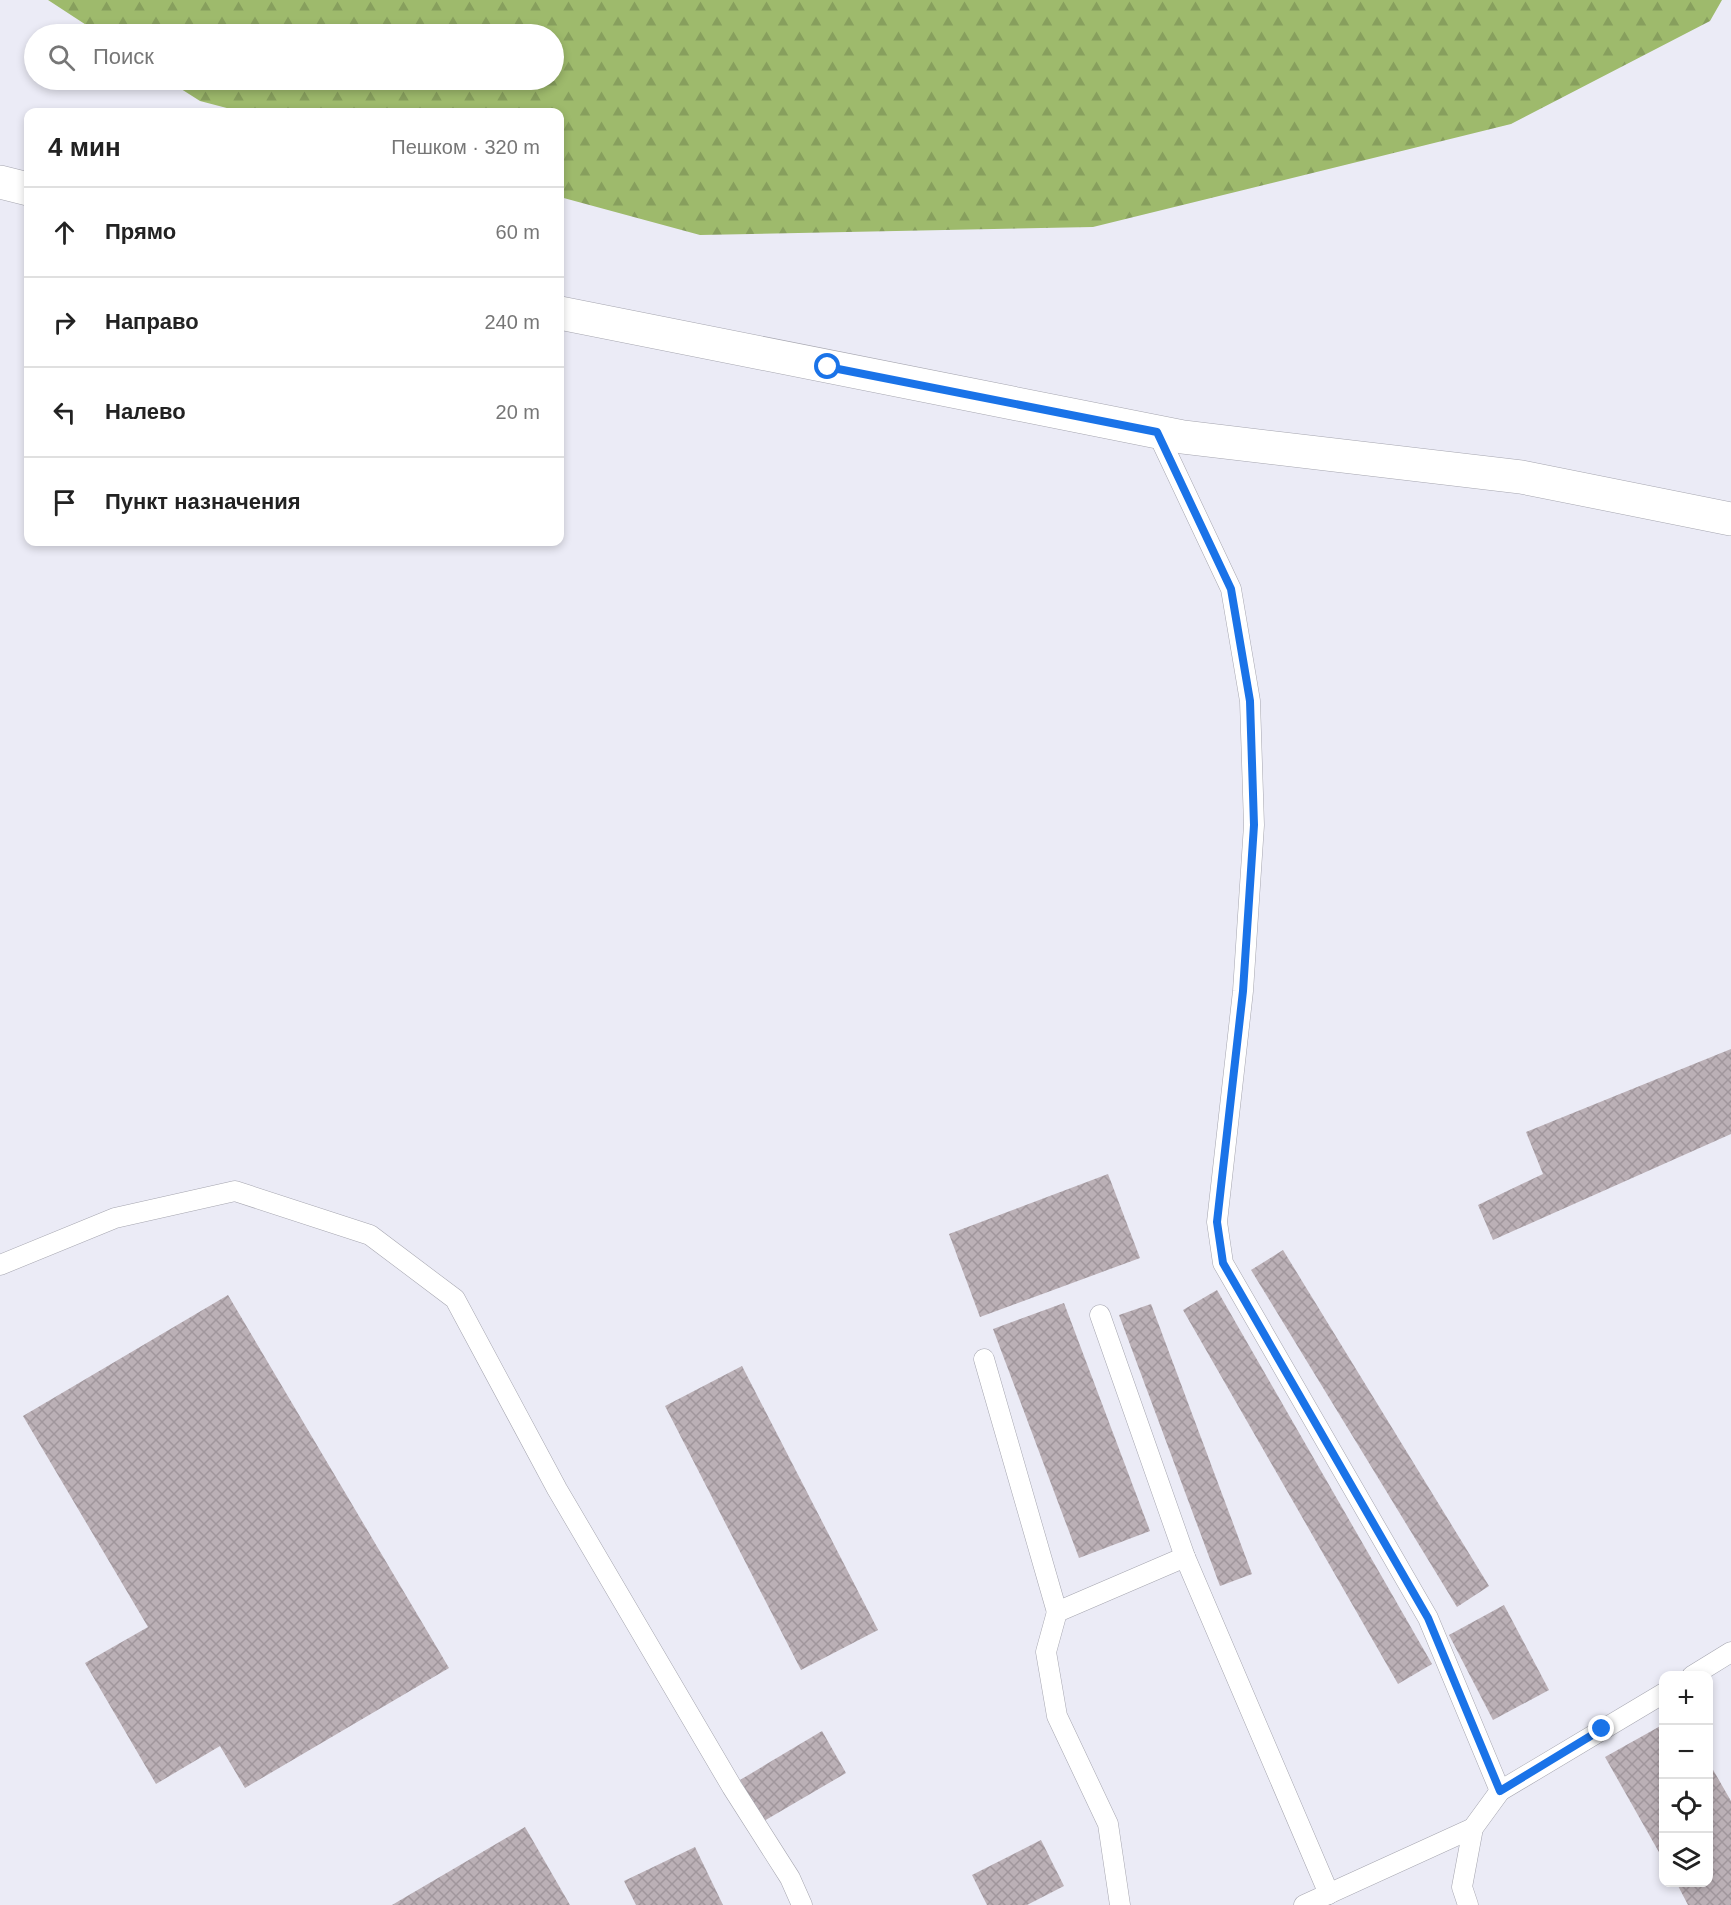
<!DOCTYPE html>
<html lang="ru">
<meta charset="utf-8">
<style>
:root{--surface:#fff;--page:#f6f6f6;--text:#222;--muted:#767676;--line:#e0e0e0}
body{margin:0;font-family:Arial,sans-serif;background:var(--page);color:var(--text)}
.controls{position:absolute;right:18px;bottom:18px;display:grid;overflow:hidden;border-radius:12px;box-shadow:0 3px 9px #0003}
.controls button{width:54px;height:54px;display:grid;place-items:center;padding:0;border:0;border-bottom:2px solid var(--line);background:var(--surface);color:var(--text);font:30px sans-serif}
.stop{position:absolute;width:18px;height:18px;margin:-14px;border:4px solid #1a73e8;border-radius:50%;background:#fff}
.stop.end{background:#1a73e8;border-color:#fff;box-shadow:0 2px 6px #0008}
.list{margin:0;padding:0;list-style:none}
h2{display:flex;justify-content:space-between;align-items:center;height:78px;margin:0;padding:0 24px;font-size:26px}
h2 small{font-size:20px;font-weight:400;color:var(--muted)}
.list li{display:grid;grid-template-columns:39px 1fr auto;gap:18px;align-items:center;box-sizing:border-box;height:90px;padding:0 24px;border-top:2px solid var(--line)}
.list b{display:block;font-size:22px;white-space:nowrap}
.list em{font-size:20px;font-style:normal;color:var(--muted)}
.icon{flex:none;width:33px;height:33px;fill:none;stroke:currentColor;stroke-width:2;stroke-linecap:round;stroke-linejoin:round}
.map{position:relative;flex:none;width:1731px;height:1905px;overflow:hidden}
.search{position:absolute;background:var(--surface);box-shadow:0 3px 9px #0003;left:24px;top:24px;width:540px;height:66px;display:flex;align-items:center;gap:15px;box-sizing:border-box;padding:0 21px;border-radius:33px;color:var(--muted);font-size:22px}
.panel{position:absolute;background:var(--surface);box-shadow:0 3px 9px #0003;left:24px;top:108px;width:540px;height:438px;border-radius:12px}
.map>svg:first-child{display:block}
.forest{fill:url(#forest-firs)}
.building{fill:url(#building-cross-hatch)}
.lines{fill:none;stroke-linecap:round;stroke-linejoin:round}
.lane-casing{stroke:#a5a5af;stroke-width:21}
.street-casing{stroke:#a5a5af;stroke-width:34}
.lane{stroke:#fff;stroke-width:20}
.street{stroke:#fff;stroke-width:33}
.route{stroke:#1a73e8;stroke-width:8}
</style>
<div class="map">
<svg width="1731" height="1905" viewBox="0 0 1731 1905">
<defs>
<pattern id="forest-firs" width="22" height="20" patternUnits="userSpaceOnUse" patternTransform="scale(1.5)"><rect width="22" height="20" fill="#9eba6c"/><path d="M5 1l3.5 6h-7zM16 11l3.5 6h-7z" fill="#879f5d"/></pattern>
<pattern id="building-cross-hatch" width="8" height="8" patternUnits="userSpaceOnUse" patternTransform="scale(1.5)"><rect width="8" height="8" fill="#bbb0b6"/><path d="M0 0l8 8M0 8l8-8" fill="none" stroke="#a0969c"/></pattern>
</defs>
<rect width="100%" height="100%" fill="#ebebf6"/>
<!-- forest -->
<polygon class="forest" points="48,0 1722,0 1710,21 1511,124 1093,227 700,235 560,197 560,112 242,112 200,101 167,80 554,80 554,34 100,34"/>
<!-- building -->
<g class="building">
<polygon points="1731,1049 1731,1134 1493,1240 1478,1205 1543,1174 1526,1132"/>
<polygon points="1108,1174 1140,1258 980,1317 949,1234"/>
<polygon points="1283,1250 1489,1586 1457,1607 1251,1270"/>
<polygon points="1217,1290 1432,1664 1398,1684 1183,1310"/>
<polygon points="228,1295 449,1668 245,1788 220,1746 156,1784 85,1663 148,1627 23,1416"/>
<polygon points="1064,1303 1150,1531 1079,1558 993,1329"/>
<polygon points="1151,1304 1252,1574 1220,1586 1119,1315"/>
<polygon points="742,1366 878,1630 801,1670 665,1406"/>
<polygon points="1504,1605 1549,1690 1493,1720 1449,1635"/>
<polygon points="1664,1724 1664,1861 1605,1757"/>
<polygon points="822,1731 846,1773 764,1821 740,1780"/>
<polygon points="1708,1761 1731,1801 1731,1905 1688,1905 1676,1882 1708,1882"/>
<polygon points="525,1827 570,1905 392,1905"/>
<polygon points="1041,1840 1064,1886 1027,1905 987,1905 972,1875"/>
<polygon points="695,1847 723,1905 636,1905 624,1881"/>
</g>
<g class="lines">
<defs>
<g id="lane">
<polyline points="1157,432 1231,589 1250,701 1254,825 1243,991 1217,1222 1223,1263 1428,1618 1500,1791"/>
<polyline points="0,1265 115,1218 235,1191 370,1235 455,1299 557,1489 732,1787 790,1878 802,1905"/>
<polyline points="1100,1315 1185,1557 1329,1894"/>
<polyline points="984,1359 1057,1612"/>
<polyline points="1692,1676 1731,1652"/>
<polyline points="1120,1905 1108,1824 1057,1716 1046,1652 1057,1612 1185,1557"/>
<polyline points="1304,1905 1473,1828"/>
<polyline points="1468,1905 1462,1887 1473,1828 1500,1791 1664,1693"/>
</g>
<g id="street">
<polyline points="0,182 28,189"/>
<polyline points="560,313 1183,437 1521,477 1731,519"/>
</g>
</defs>
<!-- lane casing -->
<use href="#lane" class="lane-casing"/>
<!-- street casing -->
<use href="#street" class="street-casing"/>
<!-- lane -->
<use href="#lane" class="lane"/>
<!-- street -->
<use href="#street" class="street"/>
</g>
<g class="lines">
<!-- route -->
<polyline class="route" points="828,367 1157,432 1231,589 1250,701 1254,825 1243,991 1217,1222 1223,1263 1428,1618 1500,1791 1602,1729"/>
</g>
</svg>
<div class="controls">
<button>+</button>
<button>−</button>
<button><svg class="icon" aria-label="locate" viewBox="0 0 24 24"><circle cx="12" cy="12" r="6"/><path d="M12 2v4M12 18v4M2 12h4M18 12h4"/></svg></button>
<button><svg class="icon" aria-label="layers" viewBox="0 0 24 24"><path d="M12 4l9 5-9 5-9-5zM3 14l9 5 9-5"/></svg></button>
</div>
<div class="stop" style="left:828px;top:367px"></div>
<div class="stop end" style="left:1602px;top:1729px"></div>
<div class="search"><svg class="icon" aria-label="search" viewBox="0 0 24 24"><circle cx="10" cy="10" r="6"/><path d="M15 15l6 6"/></svg>Поиск</div>
<section class="panel">
<h2>4 мин<small>Пешком · 320 m</small></h2>
<ul class="list">
<li><svg class="icon" aria-label="ahead" viewBox="0 0 24 24"><path d="M12 20V5M6 11l6-6 6 6"/></svg><div><b>Прямо</b></div><em>60 m</em></li>
<li><svg class="icon" aria-label="right" viewBox="0 0 24 24"><path d="M7 20v-9h11M14 6l5 5-5 5"/></svg><div><b>Направо</b></div><em>240 m</em></li>
<li><svg class="icon" aria-label="left" viewBox="0 0 24 24"><path d="M17 20v-9H6M10 6l-5 5 5 5"/></svg><div><b>Налево</b></div><em>20 m</em></li>
<li><svg class="icon" aria-label="arrive" viewBox="0 0 24 24"><path d="M6 21V4h12l-3 4 3 4H6"/></svg><div><b>Пункт назначения</b></div></li>
</ul>
</section>
</div>
